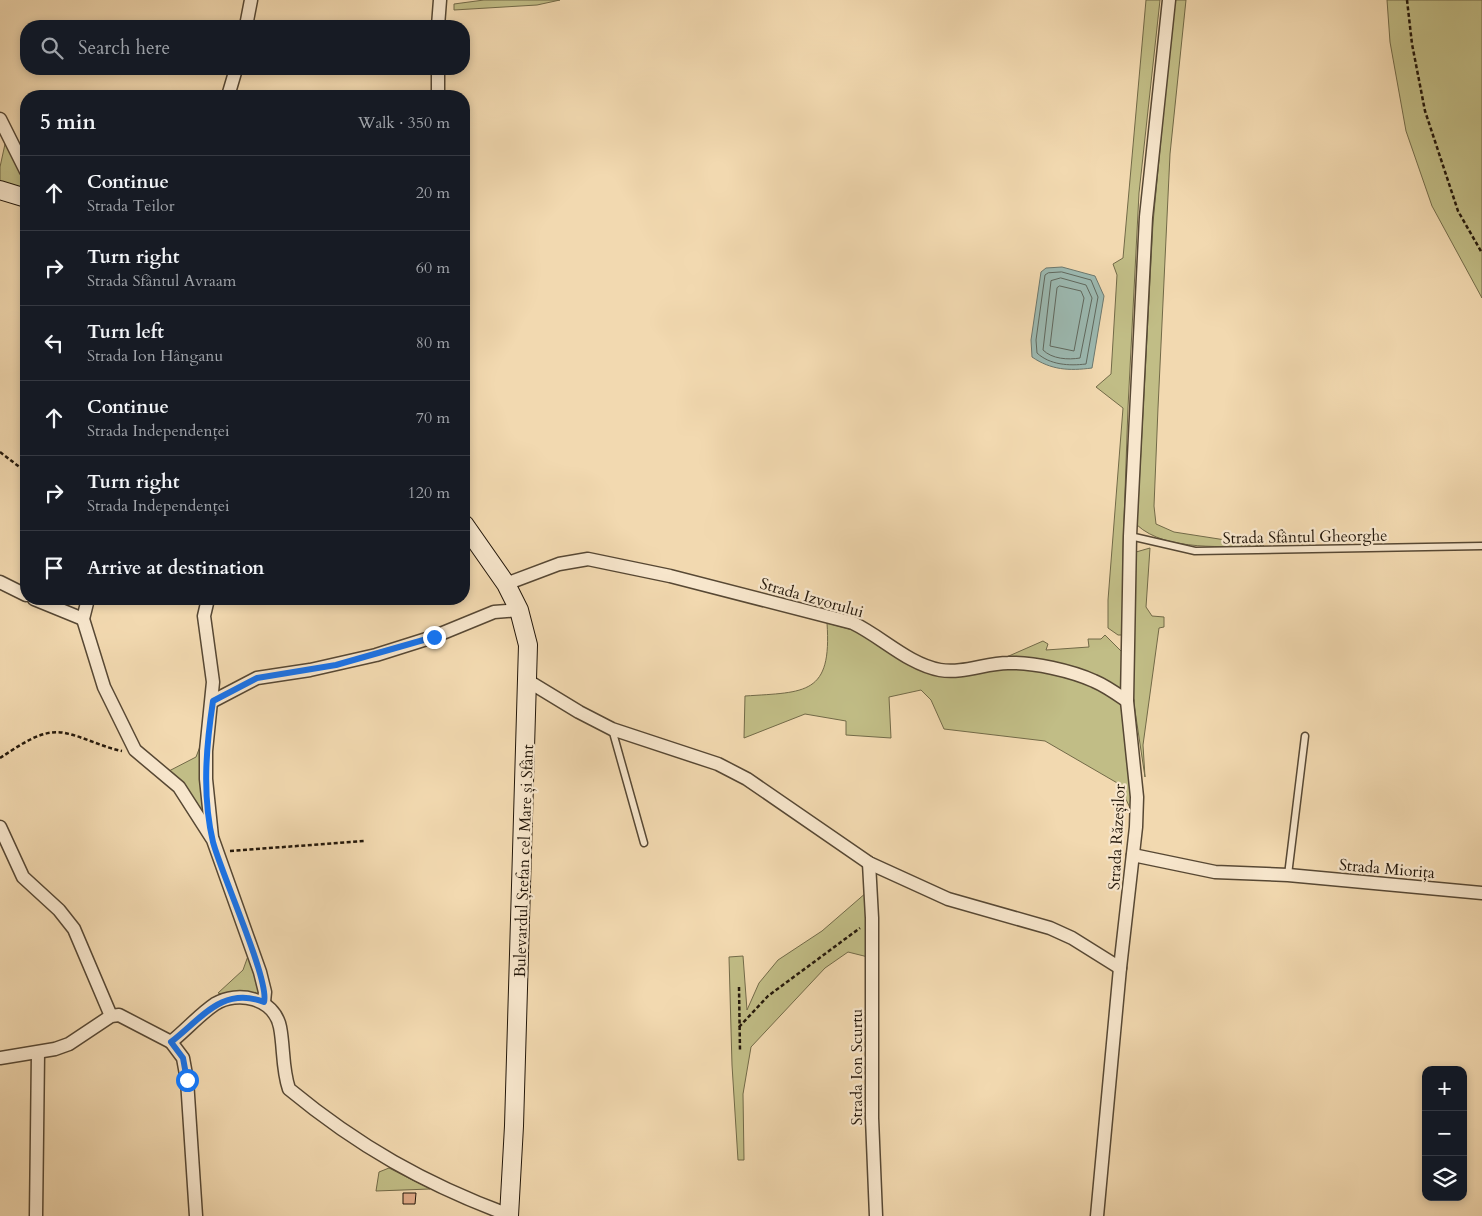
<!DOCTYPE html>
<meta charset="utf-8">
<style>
:root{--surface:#171b24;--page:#242831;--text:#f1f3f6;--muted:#9ea1a6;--line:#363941}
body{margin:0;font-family:Cardo,serif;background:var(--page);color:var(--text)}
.controls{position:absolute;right:15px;bottom:15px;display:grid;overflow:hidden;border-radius:10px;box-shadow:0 2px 8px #0003}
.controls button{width:45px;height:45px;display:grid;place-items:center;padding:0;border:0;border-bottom:1px solid var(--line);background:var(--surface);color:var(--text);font:25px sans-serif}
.stop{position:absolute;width:15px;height:15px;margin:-11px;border:4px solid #1a73e8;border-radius:50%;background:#fff}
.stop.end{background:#1a73e8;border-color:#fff;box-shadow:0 1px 5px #0008}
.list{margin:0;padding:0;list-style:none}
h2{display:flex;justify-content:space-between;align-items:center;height:65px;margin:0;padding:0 20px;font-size:21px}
h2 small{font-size:16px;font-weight:400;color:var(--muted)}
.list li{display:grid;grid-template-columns:32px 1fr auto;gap:15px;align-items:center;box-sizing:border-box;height:75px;padding:0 20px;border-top:1px solid var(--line)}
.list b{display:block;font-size:19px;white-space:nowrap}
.list p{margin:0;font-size:16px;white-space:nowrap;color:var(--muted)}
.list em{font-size:16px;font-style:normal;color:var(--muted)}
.icon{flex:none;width:28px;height:28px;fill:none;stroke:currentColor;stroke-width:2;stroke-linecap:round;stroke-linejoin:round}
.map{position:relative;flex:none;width:1482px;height:1216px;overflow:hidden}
.search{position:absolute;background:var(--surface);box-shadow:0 2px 8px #0003;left:20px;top:20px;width:450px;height:55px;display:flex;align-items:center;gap:12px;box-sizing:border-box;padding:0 18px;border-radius:20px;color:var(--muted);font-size:19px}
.panel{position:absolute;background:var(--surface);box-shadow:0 2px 8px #0003;left:20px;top:90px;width:450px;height:515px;border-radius:20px}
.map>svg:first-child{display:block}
.green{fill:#c1bd86;stroke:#726a48}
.water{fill:#9cb9b1;stroke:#6c786e}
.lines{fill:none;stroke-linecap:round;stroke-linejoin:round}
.shore{stroke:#60685e;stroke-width:1}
.building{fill:#e1ab89;stroke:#23170a}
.lane-casing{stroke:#574834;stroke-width:9}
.street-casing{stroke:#574834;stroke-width:15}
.secondary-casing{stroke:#23170a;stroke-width:20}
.path{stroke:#23170a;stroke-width:2.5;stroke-dasharray:4 2.5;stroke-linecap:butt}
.lane{stroke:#f7e6cc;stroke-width:6}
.street{stroke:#f7e6cc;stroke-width:12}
.secondary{stroke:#f7e6cc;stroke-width:18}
.route{stroke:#1a73e8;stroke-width:6}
.labels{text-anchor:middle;stroke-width:4.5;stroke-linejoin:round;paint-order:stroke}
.street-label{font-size:16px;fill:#23170a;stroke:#f7e6cc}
</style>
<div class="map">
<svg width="1482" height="1216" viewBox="0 0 1482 1216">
<rect width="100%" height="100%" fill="#f2d9b0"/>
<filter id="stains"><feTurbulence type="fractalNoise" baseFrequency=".004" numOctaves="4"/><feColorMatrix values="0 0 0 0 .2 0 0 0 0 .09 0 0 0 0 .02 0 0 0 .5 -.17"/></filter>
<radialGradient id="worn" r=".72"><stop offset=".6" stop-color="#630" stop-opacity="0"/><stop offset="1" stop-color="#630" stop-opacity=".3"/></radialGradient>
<!-- green -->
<g class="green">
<polygon points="484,0 560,0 537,5 454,10 454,4"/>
<polygon points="1146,0 1160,0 1139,193 1128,407 1123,549 1123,635 1118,635 1108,628 1108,600 1123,408 1096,387 1111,374 1117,275 1113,264 1123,258"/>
<path d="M1174 0H1186L1170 154 1158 408 1154 506 1156 524 1174 532 1264 546C1226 546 1166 552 1137 525L1153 223Z"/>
<polygon points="1387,0 1482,0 1482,298 1432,206 1406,131 1390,42"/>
<polygon points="5,144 26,179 26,191 0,182 0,167"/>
<polygon points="1150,548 1146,607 1152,616 1164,617 1164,627 1159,628 1143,745 1145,777 1134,704 1131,691 1134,667 1133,558 1136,552"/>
<path d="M827 623 864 633 914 665 1038 670 1093 685 1117 699 1123 707 1132 789 1130 808 1119 784 1045 741 944 729 931 700 921 690 889 697 891 738 846 735V721L805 714 744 738 745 696C806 692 832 695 827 623Z"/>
<polygon points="1105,635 1123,653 1123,692 1002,659 1043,641 1048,644 1046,650 1089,647 1088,639 1101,639"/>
<polygon points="201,744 207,826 167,772 196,757"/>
<polygon points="867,892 868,957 848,952 825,968 751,1047 743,1094 744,1160 738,1160 732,1065 729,957 743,956 747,1010 759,983 778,960 822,931"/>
<polygon points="248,956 259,991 256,996 224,995 218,993 243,970"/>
<polygon points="389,1168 430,1189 376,1191 379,1172"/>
</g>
<!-- water -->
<path class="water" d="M1062 267 1095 276 1104 296 1092 368C1069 371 1051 370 1032 357L1031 340 1041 272 1046 268Z"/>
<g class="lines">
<!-- shore -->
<g class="shore">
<path d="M1062 272 1091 280 1098 297 1086 364C1069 366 1050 365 1037 353L1036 340 1045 275 1048 273Z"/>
<path d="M1061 278 1086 285 1092 298 1080 358C1068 360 1052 359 1043 350L1051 281Z"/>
<polygon points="1060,286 1081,291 1084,298 1074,351 1050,346 1057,288"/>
</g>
</g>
<!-- building -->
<polygon class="building" points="403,1193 416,1193 415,1204 403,1204"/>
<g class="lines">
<defs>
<g id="lane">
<polyline points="1130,536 1195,551 1482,546"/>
<polyline points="612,729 644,843"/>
<polyline points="1288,875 1305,736"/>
</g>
<g id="street">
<polyline points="246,26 251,0"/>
<polyline points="438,26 440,0"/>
<polyline points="438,69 438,96"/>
<polyline points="228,96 236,69"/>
<polyline points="0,119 26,171"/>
<polyline points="0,582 26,595"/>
<path d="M506 584 559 564 588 559 670 576 853 623C882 637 908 664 940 670 963 674 986 663 1008 663 1033 662 1072 671 1094 681 1106 686 1117 694 1127 701"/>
<polyline points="34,599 83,619"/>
<polyline points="88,599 83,619 104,687 135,750 179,787 213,840 260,972 265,992 264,1002"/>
<polyline points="208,599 204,616 213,682 206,751 206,779 212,837"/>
<polyline points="528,681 579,712 612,729 718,764 747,779 869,863 948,899 1050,928 1072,938 1120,968"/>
<polyline points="213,701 257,678 310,670 376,655 433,637 494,612 519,610"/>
<polyline points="0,827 23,877 59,910 74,929 111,1016"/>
<polyline points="1133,855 1215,872 1288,875 1482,893"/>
<polyline points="869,863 872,918 872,1118 876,1216"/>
<polyline points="171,1042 183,1058 187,1080 196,1216"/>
<path d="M0 1058 55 1049 69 1044 111 1016 119 1015 171 1042C186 1030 199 1015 215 1004 238 990 274 998 280 1027 284 1047 282 1069 289 1089 358 1146 425 1184 509 1215"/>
<polyline points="36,1216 38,1053"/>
<polyline points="1097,1216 1120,968 1136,827 1137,797 1127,701 1130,536 1146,217 1169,0"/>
</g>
<g id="secondary">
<polyline points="0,190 26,198"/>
<polyline points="464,524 506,584 519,610 528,645 514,1126 509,1216"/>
</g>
</defs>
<!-- lane casing -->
<use href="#lane" class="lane-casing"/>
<!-- street casing -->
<use href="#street" class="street-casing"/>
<!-- secondary casing -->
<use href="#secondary" class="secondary-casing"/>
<!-- path -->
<g class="path">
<polyline points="1407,0 1412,44 1425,111 1458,211 1482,253"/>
<polyline points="0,452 26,472"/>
<path d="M0 758C19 746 42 728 65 733 84 737 102 747 122 751"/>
<polyline points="230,851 364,841"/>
<polyline points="739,987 740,1051"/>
<polyline points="739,1027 768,996 860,928"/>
</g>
<!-- lane -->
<use href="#lane" class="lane"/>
<!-- street -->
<use href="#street" class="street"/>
<!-- secondary -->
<use href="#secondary" class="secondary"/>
</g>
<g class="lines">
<!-- route -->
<path class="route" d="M187 1080 183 1058 171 1042C201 1019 222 986 264 1002 270 981 221 873 213 842 202 796 206 747 213 701L257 678 336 665 434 637"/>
</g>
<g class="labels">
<!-- street labels -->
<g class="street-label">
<text transform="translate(1305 536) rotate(-1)" y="6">Strada Sfântul Gheorghe</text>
<text transform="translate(812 597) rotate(16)" y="6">Strada Izvorului</text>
<text transform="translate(1116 837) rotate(-87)" y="6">Strada Răzeșilor</text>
<text transform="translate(523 861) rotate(-88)" y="6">Bulevardul Ștefan cel Mare și Sfânt</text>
<text transform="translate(1387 868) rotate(5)" y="6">Strada Miorița</text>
<text transform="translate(856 1067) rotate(-90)" y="6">Strada Ion Scurtu</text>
</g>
</g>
<rect width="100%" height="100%" filter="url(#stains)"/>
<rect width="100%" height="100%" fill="url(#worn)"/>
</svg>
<div class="controls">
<button>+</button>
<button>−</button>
<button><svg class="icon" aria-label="layers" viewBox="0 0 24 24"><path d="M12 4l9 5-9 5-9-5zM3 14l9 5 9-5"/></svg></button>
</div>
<div class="stop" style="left:187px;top:1080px"></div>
<div class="stop end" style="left:434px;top:637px"></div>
<div class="search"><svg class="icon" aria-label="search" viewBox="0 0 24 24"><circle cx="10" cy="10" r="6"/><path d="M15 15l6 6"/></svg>Search here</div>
<section class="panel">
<h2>5 min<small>Walk · 350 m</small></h2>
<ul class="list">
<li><svg class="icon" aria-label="ahead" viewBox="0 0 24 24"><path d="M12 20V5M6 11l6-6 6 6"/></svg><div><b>Continue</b><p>Strada Teilor</p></div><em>20 m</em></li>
<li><svg class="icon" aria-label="right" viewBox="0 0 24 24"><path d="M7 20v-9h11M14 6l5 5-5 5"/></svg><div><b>Turn right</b><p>Strada Sfântul Avraam</p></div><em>60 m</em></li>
<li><svg class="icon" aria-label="left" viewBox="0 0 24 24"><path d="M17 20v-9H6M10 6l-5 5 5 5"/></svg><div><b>Turn left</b><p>Strada Ion Hânganu</p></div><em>80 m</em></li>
<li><svg class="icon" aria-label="ahead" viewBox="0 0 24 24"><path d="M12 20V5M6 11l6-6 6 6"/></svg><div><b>Continue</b><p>Strada Independenței</p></div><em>70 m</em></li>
<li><svg class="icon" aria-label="right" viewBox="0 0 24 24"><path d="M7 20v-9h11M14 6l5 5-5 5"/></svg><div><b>Turn right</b><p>Strada Independenței</p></div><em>120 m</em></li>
<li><svg class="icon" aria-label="arrive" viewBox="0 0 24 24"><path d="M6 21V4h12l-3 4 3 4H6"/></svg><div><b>Arrive at destination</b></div></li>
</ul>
</section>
</div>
